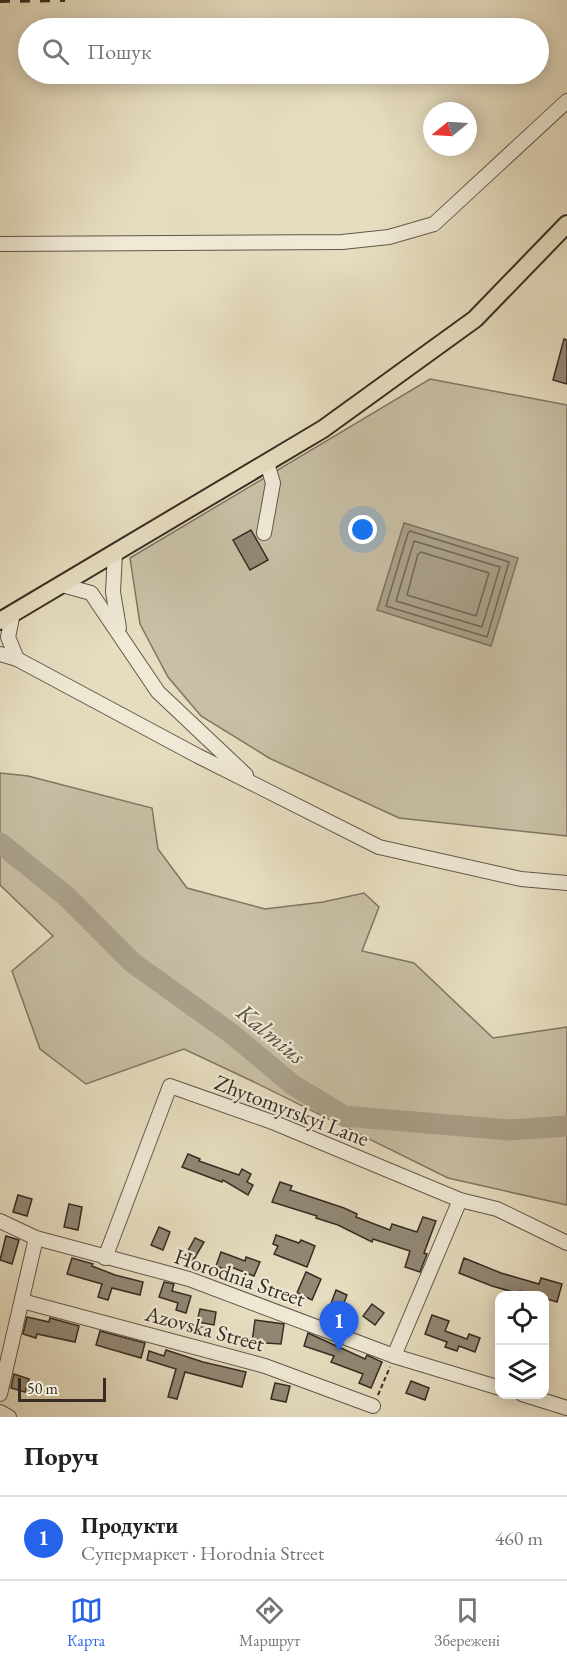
<!DOCTYPE html>
<html lang="uk">
<meta charset="utf-8">
<style>
:root{--surface:#fff;--page:#f2f2f2;--text:#222;--muted:#767676;--line:#e0e0e0;--accent:#2563eb}
body{margin:0;font-family:"EB Garamond",serif;background:var(--page);color:var(--text)}
.controls{position:absolute;right:18px;bottom:18px;display:grid;overflow:hidden;border-radius:12px;box-shadow:0 3px 15px #0003}
.controls button{width:54px;height:54px;display:grid;place-items:center;padding:0;border:0;border-bottom:2px solid var(--line);background:var(--surface);color:var(--text);font:30px sans-serif}
.compass{position:absolute;left:423px;top:102px;width:54px;height:54px;border-radius:50%;background:var(--surface);box-shadow:0 3px 15px #0003;rotate:252deg}
.scale{position:absolute;left:18px;bottom:15px;width:88px;box-sizing:border-box;padding-left:6px;border:3px solid #362c23;border-top:0;font-size:16px;line-height:21px;white-space:nowrap;color:#362c23;-webkit-text-stroke:4px #efe9d6;paint-order:stroke}
.you{position:absolute;left:363px;top:530px;width:21px;height:21px;margin:-15px;border:4px solid #fff;border-radius:50%;background:#1a73e8;box-shadow:0 0 0 9px #1a73e833}
.badge{display:grid;place-items:center;width:39px;height:39px;border-radius:50%;background:var(--accent);color:#fff;font-size:20px;font-weight:700}
.pin{position:absolute;translate:-50% -50px;filter:drop-shadow(0 2px 3px #0008)}
.pin::after{content:'';position:absolute;top:32px;width:21px;height:18px;background:inherit;clip-path:polygon(0 0,100% 0,50% 100%)}
.list{margin:0;padding:0;list-style:none}
h2{display:flex;justify-content:space-between;align-items:center;height:78px;margin:0;padding:0 24px;font-size:26px}
h2 small{font-size:20px;font-weight:400;color:var(--muted)}
.list li{display:grid;grid-template-columns:39px 1fr auto;gap:18px;align-items:center;box-sizing:border-box;height:84px;padding:0 24px;border-top:2px solid var(--line)}
.list b{display:block;font-size:22px;white-space:nowrap}
.list p{margin:0;font-size:20px;white-space:nowrap;color:var(--muted)}
.list em{font-size:20px;font-style:normal;color:var(--muted)}
.icon{flex:none;width:33px;height:33px;fill:none;stroke:currentColor;stroke-width:2;stroke-linecap:round;stroke-linejoin:round}
.map{position:relative;flex:none;width:567px;height:1417px;overflow:hidden}
.search{position:absolute;background:var(--surface);box-shadow:0 3px 15px #0003;left:18px;right:18px;top:18px;height:66px;display:flex;align-items:center;gap:15px;box-sizing:border-box;padding:0 21px;border-radius:33px;color:var(--muted);font-size:22px}
.sheet{height:162px;background:var(--surface)}
nav{display:flex;justify-content:space-around;align-items:center;box-sizing:border-box;height:84px;border-top:2px solid var(--line);background:var(--surface);font-size:16px;color:var(--muted)}
nav a{display:grid;justify-items:center;gap:3px}
nav .on{color:var(--accent)}
.map>svg:first-child{display:block}
.green{fill:#c8bfa5;stroke:#7f7664;stroke-width:1.5}
.water{fill:#aaa18b;stroke:#7c7261;stroke-width:1.5}
.lines{fill:none;stroke-linecap:round;stroke-linejoin:round}
.shore{stroke:#706657;stroke-width:1.5}
.river{stroke:#aaa18b;stroke-width:21}
.building{fill:#928875;stroke:#362c23;stroke-width:1.5}
.minor-casing{stroke:#62584a;stroke-width:16}
.major-casing{stroke:#362c23;stroke-width:20}
.path{stroke:#362c23;stroke-width:2;stroke-dasharray:4.5 3;stroke-linecap:butt}
.minor{stroke:#efe9d6;stroke-width:14}
.major{stroke:#e6ddc0;stroke-width:16}
.rail{stroke:#362c23;stroke-width:4;stroke-dasharray:10 10;stroke-linecap:butt}
.labels{text-anchor:middle;stroke-width:4.5;stroke-linejoin:round;paint-order:stroke}
.street-label{font-size:22px;fill:#362c23;stroke:#efe9d6}
.water-label{font-size:24px;font-style:italic;fill:#594f42;stroke:#efe9d6}
</style>
<div class="map">
<svg width="567" height="1417" viewBox="0 0 567 1417">
<rect width="100%" height="100%" fill="#e6ddc0"/>
<filter id="stains"><feTurbulence type="fractalNoise" baseFrequency=".00333" numOctaves="4"/><feColorMatrix values="0 0 0 0 .2 0 0 0 0 .09 0 0 0 0 .02 0 0 0 .5 -.17"/></filter>
<radialGradient id="worn" r=".72"><stop offset=".6" stop-color="#630" stop-opacity="0"/><stop offset="1" stop-color="#630" stop-opacity=".3"/></radialGradient>
<!-- green -->
<g class="green">
<polygon points="430,379 567,405 567,836 399,818 269,758 201,716 168,677 140,624 130,558"/>
<polygon points="0,773 28,776 152,808 158,849 187,888 265,909 323,902 364,893 379,907 362,951 414,963 493,1038 567,1027 567,1205 448,1178 252,1081 184,1049 86,1084 40,1049 12,971 53,936 0,885"/>
</g>
<!-- water -->
<polygon class="water" points="404,523 518,558 491,646 377,610"/>
<g class="lines">
<!-- shore -->
<g class="shore">
<polygon points="410,531 509,562 487,637 386,606 408,533"/>
<polygon points="414,541 500,567 482,627 396,601"/>
<polygon points="421,552 489,573 476,616 407,595 418,554"/>
</g>
<!-- river -->
<polyline class="river" points="0,843 66,896 133,963 232,1034 293,1085 344,1116 510,1130 567,1126"/>
</g>
<!-- building -->
<g class="building">
<polygon points="564,339 567,340 567,384 553,380"/>
<polygon points="251,530 268,560 250,570 233,540"/>
<polygon points="188,1154 200,1159 199,1161 239,1175 242,1169 251,1174 247,1182 253,1185 248,1195 223,1180 222,1182 182,1167"/>
<polygon points="280,1182 292,1186 290,1190 344,1208 357,1214 356,1217 390,1230 392,1224 417,1232 423,1217 436,1221 424,1253 427,1254 420,1272 405,1267 410,1251 373,1239 372,1242 338,1225 316,1218 317,1216 272,1202"/>
<polygon points="18,1195 32,1199 27,1216 13,1212"/>
<polygon points="69,1204 82,1207 78,1230 64,1227"/>
<polygon points="159,1227 170,1232 163,1250 151,1245"/>
<polygon points="276,1235 299,1243 301,1240 315,1246 307,1267 274,1254 278,1246 273,1244"/>
<polygon points="6,1236 19,1240 12,1264 0,1260"/>
<polygon points="195,1238 204,1242 193,1261 185,1256"/>
<polygon points="221,1252 245,1261 246,1257 260,1262 254,1276 231,1267 229,1271 216,1266"/>
<polygon points="72,1258 93,1264 92,1266 115,1275 143,1282 140,1295 112,1288 108,1300 98,1297 102,1284 67,1274"/>
<polygon points="464,1258 501,1273 539,1284 541,1278 562,1284 557,1302 544,1298 544,1296 536,1296 520,1291 520,1294 492,1286 459,1273"/>
<polygon points="306,1272 321,1279 312,1300 297,1293"/>
<polygon points="164,1282 174,1284 172,1291 191,1296 186,1313 176,1310 178,1303 159,1297"/>
<polygon points="336,1290 347,1295 341,1311 330,1306"/>
<polygon points="372,1304 384,1313 375,1325 363,1316"/>
<polygon points="200,1309 216,1312 214,1325 197,1322"/>
<polygon points="432,1315 449,1321 445,1331 467,1339 469,1334 480,1338 475,1352 459,1346 457,1351 445,1347 447,1342 425,1334"/>
<polygon points="27,1317 49,1322 50,1318 79,1326 75,1342 37,1334 36,1338 23,1334"/>
<polygon points="255,1320 284,1324 281,1344 252,1342"/>
<polygon points="100,1331 145,1343 141,1358 96,1345"/>
<polygon points="308,1333 365,1359 367,1355 382,1362 371,1388 359,1383 363,1374 331,1362 334,1356 304,1346"/>
<polygon points="166,1350 203,1362 246,1372 242,1387 185,1372 177,1399 168,1397 176,1369 147,1360 149,1351 164,1356"/>
<polygon points="14,1374 29,1379 25,1392 11,1388"/>
<polygon points="411,1381 429,1388 425,1400 406,1393"/>
<polygon points="275,1383 290,1386 286,1402 271,1399"/>
</g>
<g class="lines">
<defs>
<g id="minor">
<polyline points="0,244 342,242 389,237 434,224 567,101"/>
<polyline points="264,533 273,483 267,463"/>
<polyline points="115,553 113,592 119,628"/>
<polyline points="62,585 91,593 158,692 246,775"/>
<polyline points="13,613 8,637 17,659"/>
<polyline points="0,654 17,659 198,756 379,847 521,879 567,883"/>
<polyline points="0,1221 36,1238 189,1279 394,1356 500,1388"/>
<polyline points="105,1258 170,1086 275,1123 460,1200 497,1209 567,1243"/>
<polyline points="22,1301 265,1366 373,1406"/>
<polyline points="394,1356 460,1200"/>
<polyline points="0,1394 36,1238"/>
<polyline points="522,1394 567,1408"/>
<polyline points="0,1412 9,1417"/>
</g>
<polyline id="major" points="0,621 323,429 475,319 567,224"/>
</defs>
<!-- minor casing -->
<use href="#minor" class="minor-casing"/>
<!-- major casing -->
<use href="#major" class="major-casing"/>
<!-- path -->
<polyline class="path" points="378,1395 390,1367"/>
<!-- minor -->
<use href="#minor" class="minor"/>
<!-- major -->
<use href="#major" class="major"/>
<!-- rail -->
<polyline class="rail" points="0,1 65,0"/>
</g>
<g class="labels">
<!-- street labels -->
<g class="street-label">
<text transform="translate(292 1110) rotate(21)" y="8">Zhytomyrskyi Lane</text>
<text transform="translate(240 1277) rotate(19)" y="8">Horodnia Street</text>
<text transform="translate(205 1328) rotate(15)" y="8">Azovska Street</text>
</g>
<!-- water labels -->
<g class="water-label">
<text transform="translate(271 1034) rotate(39)" y="8">Kalmius</text>
</g>
</g>
<rect width="100%" height="100%" filter="url(#stains)"/>
<rect width="100%" height="100%" fill="url(#worn)"/>
</svg>
<div class="controls">
<button><svg class="icon" aria-label="locate" viewBox="0 0 24 24"><circle cx="12" cy="12" r="6"/><path d="M12 2v4M12 18v4M2 12h4M18 12h4"/></svg></button>
<button><svg class="icon" aria-label="layers" viewBox="0 0 24 24"><path d="M12 4l9 5-9 5-9-5zM3 14l9 5 9-5"/></svg></button>
</div>
<svg class="compass" viewBox="-18 -18 36 36"><path d="M0-13l5 13h-10z" fill="#e53935"/><path d="M0 13l5-13h-10z" fill="#767676"/></svg>
<div class="scale">50 m</div>
<div class="you"></div>
<div class="pin badge" style="left:339px;top:1351px">1</div>
<div class="search"><svg class="icon" aria-label="search" viewBox="0 0 24 24"><circle cx="10" cy="10" r="6"/><path d="M15 15l6 6"/></svg>Пошук</div>
</div>
<section class="sheet">
<h2>Поруч<small></small></h2>
<ul class="list">
<li><span class="badge">1</span><div><b>Продукти</b><p>Супермаркет · Horodnia Street</p></div><em>460 m</em></li>
</ul>
</section>
<nav>
<a class="on"><svg class="icon" aria-label="map" viewBox="0 0 24 24"><path d="M3 6l6-2 6 2 6-2v14l-6 2-6-2-6 2zM9 4v14M15 6v14"/></svg>Карта</a>
<a><svg class="icon" aria-label="directions" viewBox="0 0 24 24"><path d="M12 3l9 9-9 9-9-9zM9 14v-3h6M13 9l2 2-2 2"/></svg>Маршрут</a>
<a><svg class="icon" aria-label="saved" viewBox="0 0 24 24"><path d="M7 4h10v16l-5-4-5 4z"/></svg>Збережені</a>
</nav>
